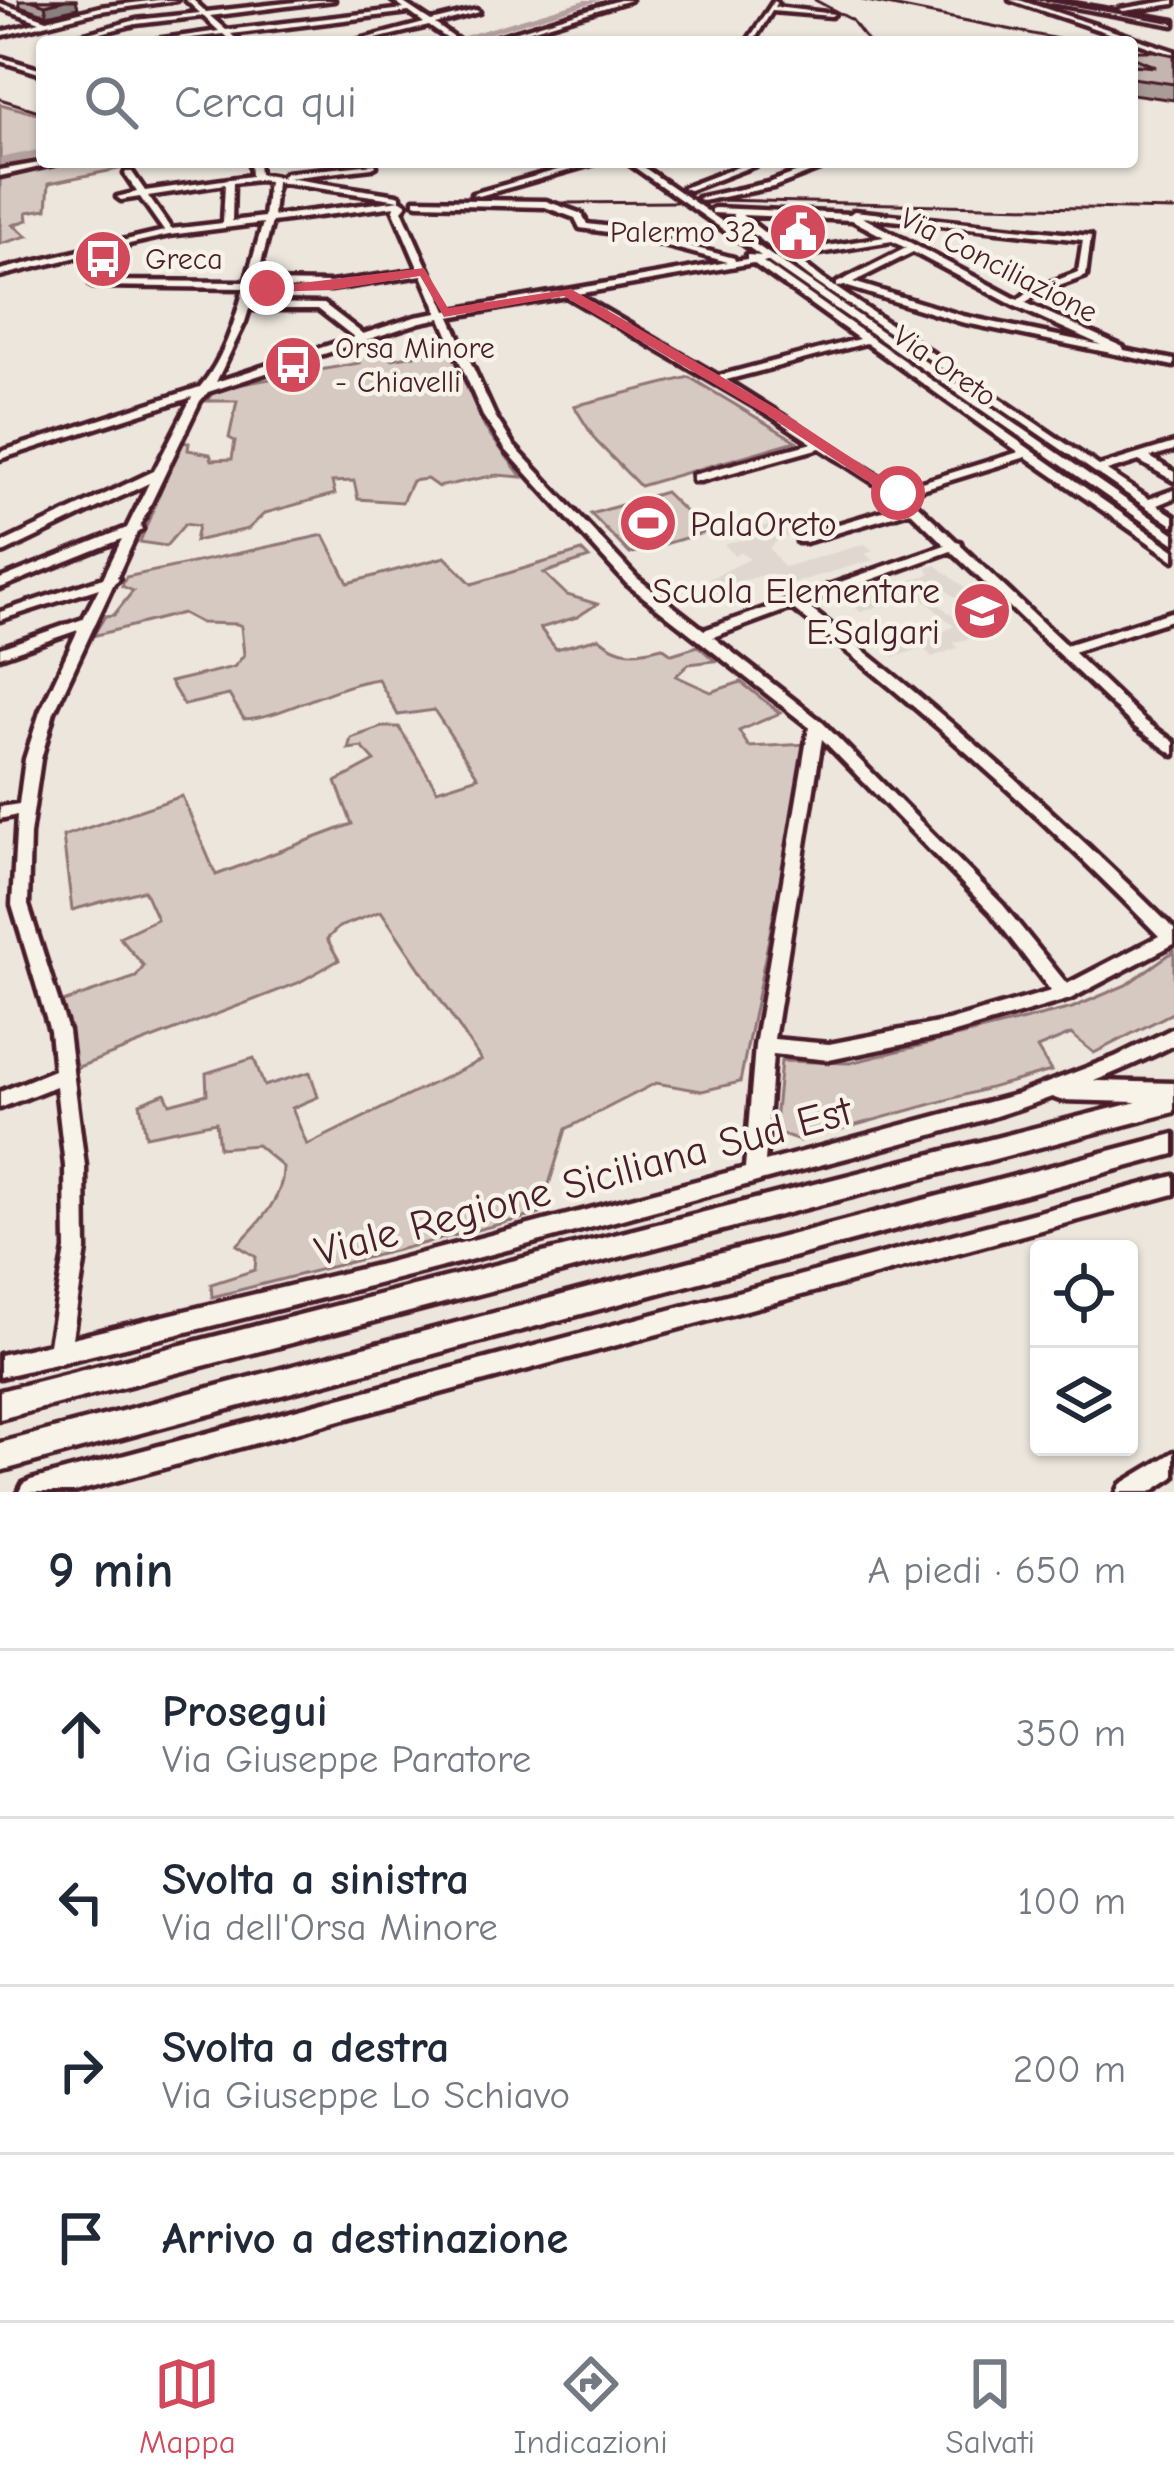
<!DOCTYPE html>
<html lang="it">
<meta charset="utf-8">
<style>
:root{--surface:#fff;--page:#f6f6f7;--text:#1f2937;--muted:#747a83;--line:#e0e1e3;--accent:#d1495b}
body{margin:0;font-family:"Comic Neue",sans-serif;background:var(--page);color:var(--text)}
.controls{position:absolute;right:36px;bottom:36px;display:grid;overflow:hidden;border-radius:12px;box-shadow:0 3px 9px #0004}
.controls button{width:108px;height:108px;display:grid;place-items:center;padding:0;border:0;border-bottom:3px solid var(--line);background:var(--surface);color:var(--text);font:60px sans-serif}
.stop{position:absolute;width:36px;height:36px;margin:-27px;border:9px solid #d1495b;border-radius:50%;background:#fff}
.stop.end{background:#d1495b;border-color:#fff;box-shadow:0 3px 12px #0008}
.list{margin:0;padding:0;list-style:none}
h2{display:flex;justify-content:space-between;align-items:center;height:156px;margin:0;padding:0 48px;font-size:51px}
h2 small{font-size:39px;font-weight:400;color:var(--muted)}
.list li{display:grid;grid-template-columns:78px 1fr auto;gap:36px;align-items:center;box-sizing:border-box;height:168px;padding:0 48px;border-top:3px solid var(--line)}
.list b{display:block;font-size:45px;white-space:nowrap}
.list p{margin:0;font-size:39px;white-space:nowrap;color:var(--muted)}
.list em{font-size:39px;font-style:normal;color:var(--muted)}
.icon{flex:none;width:66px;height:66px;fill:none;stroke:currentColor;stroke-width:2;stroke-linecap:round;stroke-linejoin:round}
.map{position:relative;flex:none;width:1174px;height:1492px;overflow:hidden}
.search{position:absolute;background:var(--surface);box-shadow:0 3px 9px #0004;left:36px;right:36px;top:36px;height:132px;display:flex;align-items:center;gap:30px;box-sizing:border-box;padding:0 42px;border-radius:12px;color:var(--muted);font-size:45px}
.sheet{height:828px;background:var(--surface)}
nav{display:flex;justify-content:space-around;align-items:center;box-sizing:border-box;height:168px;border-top:3px solid var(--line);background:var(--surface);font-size:33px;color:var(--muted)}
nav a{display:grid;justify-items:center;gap:6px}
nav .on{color:var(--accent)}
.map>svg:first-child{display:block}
.built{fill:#e0d7d0}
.green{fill:#d5c9c2;stroke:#907476;stroke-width:3}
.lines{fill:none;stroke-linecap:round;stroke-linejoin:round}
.river{fill:#b39f9d;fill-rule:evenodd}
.minor-casing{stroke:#4a1f2b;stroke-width:9}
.major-casing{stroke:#4a1f2b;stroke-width:9}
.minor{fill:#f7f3e8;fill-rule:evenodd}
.major{fill:#f7f3e8;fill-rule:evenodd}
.tram{stroke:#4a1f2b;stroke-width:3}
.rail{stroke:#4a1f2b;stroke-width:3}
.wall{fill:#a99c97;stroke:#4a1f2b;stroke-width:3}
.shaded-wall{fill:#897f7b;stroke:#4a1f2b;stroke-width:3}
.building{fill:#c4b5b0;stroke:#4a1f2b;stroke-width:3}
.route{fill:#d1495b}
.labels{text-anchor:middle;stroke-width:9;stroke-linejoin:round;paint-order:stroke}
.far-poi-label{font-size:30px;fill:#4a1f2b;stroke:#f7f3e8;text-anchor:start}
.far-street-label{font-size:30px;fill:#4a1f2b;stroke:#f7f3e8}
.poi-label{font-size:36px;fill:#4a1f2b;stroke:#f7f3e8;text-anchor:start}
.near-street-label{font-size:42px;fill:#4a1f2b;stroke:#f7f3e8}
</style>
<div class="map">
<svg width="1174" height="1492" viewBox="0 0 1174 1492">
<rect width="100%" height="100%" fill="#ece6dd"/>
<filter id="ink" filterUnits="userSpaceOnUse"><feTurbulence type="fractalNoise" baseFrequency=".00833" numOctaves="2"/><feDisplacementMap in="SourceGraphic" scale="24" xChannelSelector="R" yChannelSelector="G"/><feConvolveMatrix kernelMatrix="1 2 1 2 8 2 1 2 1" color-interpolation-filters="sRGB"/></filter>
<g filter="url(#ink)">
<!-- built -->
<g class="built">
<polygon points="807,518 817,529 779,539 769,548 784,567 865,544 873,551 865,554 873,560 779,587 773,582 778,578 770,573 717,588 709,579 750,559 741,552 734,555 724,544 762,535 755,528"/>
<polygon points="936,565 994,611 977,615 941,586 925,593 967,628 977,627 987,635 954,642 957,648 932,657 923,648 894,657 861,627 882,621 898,636 909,634 921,645 954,626 918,594 860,612 849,601 930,574 926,568"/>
</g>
<!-- green -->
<g class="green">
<polygon points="0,104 42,115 42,161 0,168"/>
<polygon points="63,162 153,162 49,183 47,209 27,212 28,220 13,225 28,236 0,244 0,176"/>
<polygon points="360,344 392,359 450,349 485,428 522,477 496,475 438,487 427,479 412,481 402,502 358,499 354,481 332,482 335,494 265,513 248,529 195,541 198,526 185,524 166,546 140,542 180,442 189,443 188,450 210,454 212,460 232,459 235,441 229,438 237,401 207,401 215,389 359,363 348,349"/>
<polygon points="689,377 796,441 640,486 596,441 574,406"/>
<polygon points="665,492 706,532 630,554 591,514"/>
<path d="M324 535 348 583 445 557 472 584 582 551 589 558 544 573 567 595 597 604 577 617 540 628 556 649 599 638C620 656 636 654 662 647L672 654 698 646 715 661 689 664 676 676 711 692 741 682 780 713 739 731 749 747 808 744 740 1082 702 1091 656 1083 566 1129 540 1214 212 1297 211 1284 255 1270 256 1257 237 1245C258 1224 284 1199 283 1167L257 1145 219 1148 216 1122 146 1136 140 1103 165 1093 170 1104 207 1094 206 1073 254 1058 264 1086 310 1072 318 1097 292 1108 307 1145 481 1060 381 911 339 927 327 939 339 960 298 983 76 1068 60 1003 136 977 144 966 119 937 157 919 144 890 72 910 63 836 182 796 216 875 352 824 336 782 375 761 362 747 348 749 351 738 382 727H399L437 790 478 777 434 710 398 715 378 679C332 685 285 717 244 719L229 695 184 705 170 682 234 667 244 655 241 626 237 624 201 623 182 613 93 636 105 616 114 615 133 591 122 586 126 577Z"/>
<polygon points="1174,951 1174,1012 1094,1053 1071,1034 1037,1048 1051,1071 799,1141 774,1132 781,1061 850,1063 1072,1008 1126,985"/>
</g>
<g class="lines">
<!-- river -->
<g class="river">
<polygon points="585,0 601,0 462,42 444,42"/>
<polygon points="42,149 42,157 0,166 0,158"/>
</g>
<defs>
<g id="minor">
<polygon points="158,0 177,0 100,11 0,36 0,32 40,22 0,7 0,3 47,20 100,7"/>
<polygon points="186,0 193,0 206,12 314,0 334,0 210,16 226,30 404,9 392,0 399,0 431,21 476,10 479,12 435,24 460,42 452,42 429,26 363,42 352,42 424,23 409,12 231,34 239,42 232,42 223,34 159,42 156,40 219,31 203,16 136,24 73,40 70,38 136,20 200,13"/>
<polygon points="620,0 630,0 491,42 481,42"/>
<polygon points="1010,0 1019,0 1174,51 1174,55"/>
<polygon points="1035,0 1049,0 1174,21 1174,25"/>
<polygon points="1174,0 1174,4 1123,11 1120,9"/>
<polygon points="774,1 777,3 775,7 834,14 831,16 772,11 753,42 747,42"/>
<polygon points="0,57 42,70 42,74 0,61"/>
<polygon points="45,162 62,162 0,176 0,170"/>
<path d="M250 162H258L259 174 283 178 282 176 286 173 375 164 376 166 372 168 287 178 397 195 400 196V200L276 182 273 216 401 200 407 204 402 210 447 311 728 262 621 234 580 228 575 218 545 207 418 204 415 203V199L546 201 582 214 587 224 621 228 734 258 735 261 747 259V255L761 256 627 162H636L1174 533V543L767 261 763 262 1174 550V560L1026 457 906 494 956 541 960 542 961 546 1066 645 1174 611V619L1073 652 1145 721 1174 742V755L1135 727 951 551 804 604C935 704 1057 813 1174 929V944L1070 999 948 1035 829 1060 773 1054 765 1162 1018 1094 1115 1057 1174 1028V1045C1035 1115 891 1145 742 1186 496 1255 249 1318 0 1377V1355L49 1344 66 1250 65 1166 56 1086 0 1108V1092L54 1070 50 1031 12 905 17 815 0 819V807L19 804 25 759 40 712 78 630 0 657V648L83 619 99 588 0 620V612L103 578 122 539 0 588V579L127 528 149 483 5 552 0 553V544L154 471 192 397 0 459V452L200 387C223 360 235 322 244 288L93 286 91 284 118 247 0 276V270L164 231 140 197 121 200 117 197 137 192 125 174 126 172H132L145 191 251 176ZM258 180 268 181 264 217 232 221 233 183ZM225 184 223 223 171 229 148 196ZM395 206 393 209 419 270 331 283 256 282 272 222ZM263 223 246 282 103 281 129 244 169 235ZM753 263 859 339 718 376 577 294ZM422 275 438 313 415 317 363 334 324 304 250 303 254 288 331 289ZM566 296 768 414 812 443 693 475V481H701L820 448 894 496 903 505 798 536V542H806L910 511 945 545 704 630 637 578 514 446 495 416 450 317ZM249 309H318L354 337 216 382 245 322ZM441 318 483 416 506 450 627 584 809 727 755 1046 745 1168 377 1265 72 1338 86 1250 85 1166 68 1031 28 905 30 834 41 759 54 712 114 583 119 579 117 577 137 533 142 529 140 526 200 401 208 392 421 322ZM866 343 1019 452 899 489 726 380ZM792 608C923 709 1044 818 1159 936L1067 984 1003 905 822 722 713 637ZM822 739 991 913 1051 991 948 1021 829 1044 774 1039Z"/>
<polygon points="586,162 599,162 479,196 472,194"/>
<polygon points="751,162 763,162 690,190 683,188"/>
<polygon points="825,162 837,162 773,187 702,201 698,198 768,183"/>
<path d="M715 208 850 214 854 211 1091 236 1086 276 1035 295 1026 303 1123 347 1124 350 1174 360V366L961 322 845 286 837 287V283L906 248 892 241 795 257 823 279 1099 466 1174 443V450L1150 457 1174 472V481L1139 461 1107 471 1149 499 1174 490V498L1157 505 1174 516V526L817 283 735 220 733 214 712 213V209ZM742 215 852 220 884 237 789 252ZM862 217 1083 240 1078 272 1029 291 1018 300ZM913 252 1015 306 1101 345 963 316 853 282Z"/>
<polygon points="1174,1176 1174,1194 75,1492 19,1492 23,1484 31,1480"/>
<polygon points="1174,1452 1174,1477 1151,1492 1117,1492 1121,1484"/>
</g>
<g id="major">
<polygon points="1060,1080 1174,1083 1174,1112 0,1419 0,1391 1137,1102 1060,1100 1052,1097 1049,1090 1052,1083"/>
<polygon points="1174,1134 1174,1154 0,1471 0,1443"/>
</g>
</defs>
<!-- minor casing -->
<use href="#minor" class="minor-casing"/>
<!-- major casing -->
<use href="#major" class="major-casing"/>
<!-- minor -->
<use href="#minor" class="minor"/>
<!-- major -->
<use href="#major" class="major"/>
<!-- tram -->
<polyline class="tram" points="1046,0 1174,22"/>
<!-- rail -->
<g class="rail">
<polyline points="815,0 852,20 868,42"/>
<polyline points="862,0 1073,42"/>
<polyline points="0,99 42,112"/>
<polyline points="729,190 772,180 814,162"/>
<polyline points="714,200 1174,210"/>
<polyline points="562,203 676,202"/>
</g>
</g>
<!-- wall -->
<g class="wall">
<polygon points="19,0 76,0 78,8 47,15 20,6"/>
<polygon points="1132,51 1174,55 1174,100 1132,94"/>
<polygon points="784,217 809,225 808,233 794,235 783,226"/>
</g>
<!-- shaded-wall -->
<g class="shaded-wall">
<polygon points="65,0 76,0 78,8 47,15 45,5"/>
<polygon points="809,225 808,233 794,235 795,226"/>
</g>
<!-- building -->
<g class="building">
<polygon points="31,0 65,0 45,5"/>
<polygon points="1132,51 1154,51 1174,55 1174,84 1132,78 1132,65 1156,67 1132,57"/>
<polygon points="798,215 809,225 795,226 784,217"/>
</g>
</g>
<!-- route -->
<polygon class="route" points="424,268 448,308 571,289 777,409 905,493 892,497 767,415 564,296 444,317 420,276 332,290 267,292 261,288"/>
<!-- icons -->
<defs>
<symbol id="civic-disc" viewBox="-11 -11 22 22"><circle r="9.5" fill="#d1495b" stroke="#f7f3e8"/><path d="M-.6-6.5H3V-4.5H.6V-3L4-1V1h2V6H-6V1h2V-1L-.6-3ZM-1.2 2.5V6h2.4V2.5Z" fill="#fff"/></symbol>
<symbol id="bus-disc" viewBox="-11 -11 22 22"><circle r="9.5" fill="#d1495b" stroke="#f7f3e8"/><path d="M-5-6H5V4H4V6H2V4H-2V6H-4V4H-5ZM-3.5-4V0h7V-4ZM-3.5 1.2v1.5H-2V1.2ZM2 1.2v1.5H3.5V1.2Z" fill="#fff"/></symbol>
<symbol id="stadium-disc" viewBox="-11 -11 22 22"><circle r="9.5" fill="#d1495b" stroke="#f7f3e8"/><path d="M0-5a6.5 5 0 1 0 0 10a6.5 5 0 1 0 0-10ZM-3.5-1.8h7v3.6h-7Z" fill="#fff"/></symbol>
<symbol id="school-disc" viewBox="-11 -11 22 22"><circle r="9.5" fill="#d1495b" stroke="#f7f3e8"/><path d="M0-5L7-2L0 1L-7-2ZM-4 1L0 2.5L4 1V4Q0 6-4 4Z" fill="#fff"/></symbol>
</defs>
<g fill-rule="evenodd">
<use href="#civic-disc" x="765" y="199" width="66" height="66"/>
<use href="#bus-disc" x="70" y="226" width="66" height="66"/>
<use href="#bus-disc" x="260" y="332" width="66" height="66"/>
<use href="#stadium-disc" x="615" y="490" width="66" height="66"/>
<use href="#school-disc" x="949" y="578" width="66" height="66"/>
</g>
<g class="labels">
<!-- far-poi labels -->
<g class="far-poi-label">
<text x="756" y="242" text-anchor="end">Palermo 32</text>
<text x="145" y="269">Greca</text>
<text x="335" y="358">Orsa Minore<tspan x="335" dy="34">- Chiavelli</tspan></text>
</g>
<!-- far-street labels -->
<g class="far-street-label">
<text transform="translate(999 265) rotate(27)" y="10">Via Conciliazione</text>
<text transform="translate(945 366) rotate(35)" y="10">Via Oreto</text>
</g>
<!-- poi labels -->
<g class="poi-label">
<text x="690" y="536">PalaOreto</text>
<text x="940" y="603" text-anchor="end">Scuola Elementare<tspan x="940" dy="41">E.Salgari</tspan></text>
</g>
<!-- near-street labels -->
<g class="near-street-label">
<text transform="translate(583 1180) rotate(-15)" y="15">Viale Regione Siciliana Sud Est</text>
</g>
</g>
</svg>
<div class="controls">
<button><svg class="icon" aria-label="locate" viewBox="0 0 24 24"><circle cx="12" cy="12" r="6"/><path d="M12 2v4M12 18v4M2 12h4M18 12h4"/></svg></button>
<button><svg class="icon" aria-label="layers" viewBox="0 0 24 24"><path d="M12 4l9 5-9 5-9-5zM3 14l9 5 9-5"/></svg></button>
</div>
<div class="stop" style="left:898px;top:493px"></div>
<div class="stop end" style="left:267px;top:288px"></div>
<div class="search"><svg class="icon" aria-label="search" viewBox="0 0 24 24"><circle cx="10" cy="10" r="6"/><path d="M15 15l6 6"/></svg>Cerca qui</div>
</div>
<section class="sheet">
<h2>9 min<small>A piedi · 650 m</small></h2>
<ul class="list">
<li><svg class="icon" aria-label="ahead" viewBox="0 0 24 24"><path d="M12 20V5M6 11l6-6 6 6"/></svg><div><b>Prosegui</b><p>Via Giuseppe Paratore</p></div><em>350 m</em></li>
<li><svg class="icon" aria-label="left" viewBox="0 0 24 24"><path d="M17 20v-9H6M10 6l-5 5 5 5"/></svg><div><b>Svolta a sinistra</b><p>Via dell'Orsa Minore</p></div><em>100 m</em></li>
<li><svg class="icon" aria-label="right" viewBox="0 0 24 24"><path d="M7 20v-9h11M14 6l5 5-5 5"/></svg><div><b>Svolta a destra</b><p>Via Giuseppe Lo Schiavo</p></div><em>200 m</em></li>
<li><svg class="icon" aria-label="arrive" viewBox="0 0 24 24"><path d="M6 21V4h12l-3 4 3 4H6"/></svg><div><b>Arrivo a destinazione</b></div></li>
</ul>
</section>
<nav>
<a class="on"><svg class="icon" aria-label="map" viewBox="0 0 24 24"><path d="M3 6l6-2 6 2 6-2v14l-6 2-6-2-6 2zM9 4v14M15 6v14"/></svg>Mappa</a>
<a><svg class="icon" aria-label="directions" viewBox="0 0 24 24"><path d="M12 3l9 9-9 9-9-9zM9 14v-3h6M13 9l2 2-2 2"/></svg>Indicazioni</a>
<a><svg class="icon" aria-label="saved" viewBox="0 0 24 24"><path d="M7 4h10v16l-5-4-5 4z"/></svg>Salvati</a>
</nav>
